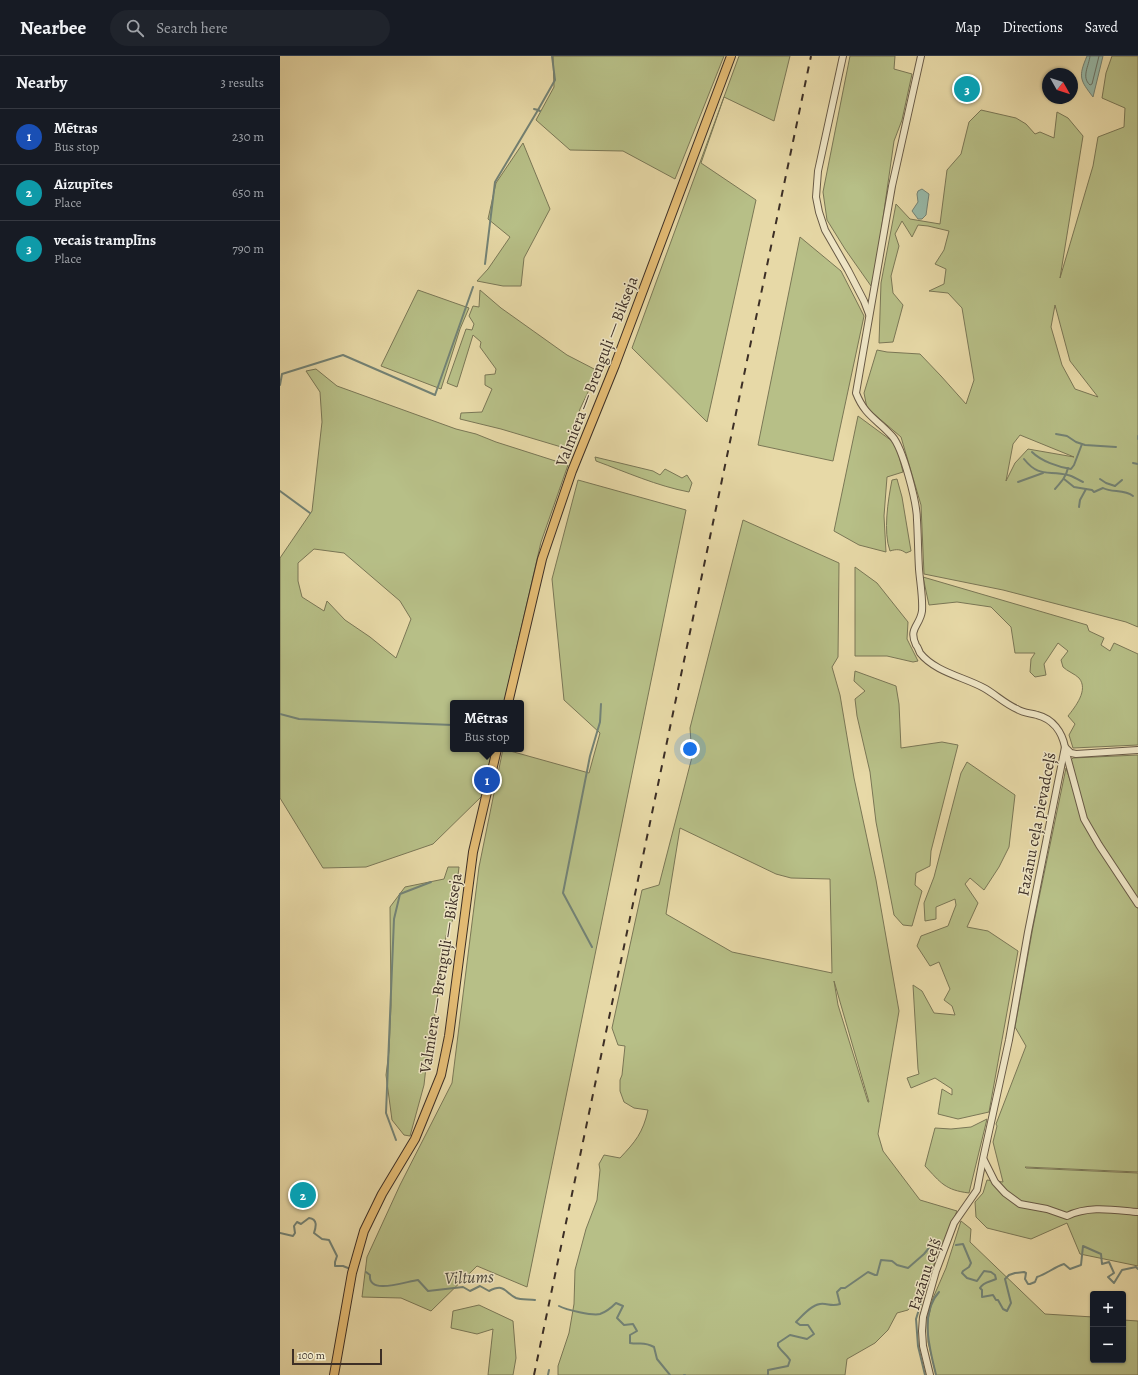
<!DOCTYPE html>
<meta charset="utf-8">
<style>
:root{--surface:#171b24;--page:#20242c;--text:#f1f3f6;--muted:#9ea1a6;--line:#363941;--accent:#7c3aed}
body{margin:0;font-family:Alegreya,serif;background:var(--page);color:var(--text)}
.controls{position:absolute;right:12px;bottom:12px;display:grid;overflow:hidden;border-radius:4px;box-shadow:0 1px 3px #0004}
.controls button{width:36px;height:36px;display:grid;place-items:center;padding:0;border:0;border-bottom:1px solid var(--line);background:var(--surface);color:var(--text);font:20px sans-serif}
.compass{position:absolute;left:762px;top:12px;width:36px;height:36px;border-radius:50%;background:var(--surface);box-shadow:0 1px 3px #0004;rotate:129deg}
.scale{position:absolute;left:12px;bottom:10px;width:90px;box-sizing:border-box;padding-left:4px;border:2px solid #3d2f26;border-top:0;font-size:11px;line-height:14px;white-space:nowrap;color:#3d2f26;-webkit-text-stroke:3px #efe6c6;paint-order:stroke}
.you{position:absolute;left:410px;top:693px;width:14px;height:14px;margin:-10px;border:3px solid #fff;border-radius:50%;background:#1a73e8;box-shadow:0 0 0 6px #1a73e833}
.badge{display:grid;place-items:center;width:26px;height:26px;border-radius:50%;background:var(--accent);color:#fff;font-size:13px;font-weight:700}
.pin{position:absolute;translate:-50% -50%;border:2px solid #fff;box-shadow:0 1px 4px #0006}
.popup{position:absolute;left:170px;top:644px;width:74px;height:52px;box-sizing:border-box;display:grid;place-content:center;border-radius:4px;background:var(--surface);filter:drop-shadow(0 1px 3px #0005);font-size:13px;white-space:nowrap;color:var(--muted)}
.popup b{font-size:15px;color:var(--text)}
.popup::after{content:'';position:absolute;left:50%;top:100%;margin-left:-8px;border:8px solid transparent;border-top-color:var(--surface)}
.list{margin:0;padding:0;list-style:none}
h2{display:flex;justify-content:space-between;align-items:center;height:52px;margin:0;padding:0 16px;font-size:17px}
h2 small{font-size:13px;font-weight:400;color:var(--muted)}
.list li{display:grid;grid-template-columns:26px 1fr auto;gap:12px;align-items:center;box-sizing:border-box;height:56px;padding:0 16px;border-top:1px solid var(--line)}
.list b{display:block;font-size:15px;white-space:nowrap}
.list p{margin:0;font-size:13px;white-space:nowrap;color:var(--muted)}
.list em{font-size:13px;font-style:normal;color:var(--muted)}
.icon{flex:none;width:22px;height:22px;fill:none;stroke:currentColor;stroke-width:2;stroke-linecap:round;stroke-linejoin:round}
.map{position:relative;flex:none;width:858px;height:1319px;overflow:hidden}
header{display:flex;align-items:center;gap:24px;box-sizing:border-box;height:56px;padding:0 20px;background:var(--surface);border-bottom:1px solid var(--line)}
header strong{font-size:19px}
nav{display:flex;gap:22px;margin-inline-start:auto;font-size:14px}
.search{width:280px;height:36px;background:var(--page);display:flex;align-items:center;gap:10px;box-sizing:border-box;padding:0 14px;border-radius:22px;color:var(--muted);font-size:15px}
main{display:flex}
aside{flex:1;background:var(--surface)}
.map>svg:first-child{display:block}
.green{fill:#b7bf87;stroke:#7a7756;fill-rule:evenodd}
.water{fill:#97baaa;stroke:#738275}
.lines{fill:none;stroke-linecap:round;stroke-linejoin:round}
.shore{stroke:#6a7468;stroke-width:1}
.stream{stroke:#738275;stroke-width:2}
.minor-casing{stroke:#685a46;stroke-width:8}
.major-casing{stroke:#3d2f26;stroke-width:10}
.minor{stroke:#efe6c6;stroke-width:6}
.major{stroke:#e4bc74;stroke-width:8}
.rail{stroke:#3d2f26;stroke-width:2;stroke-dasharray:7 7;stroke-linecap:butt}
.labels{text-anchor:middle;stroke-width:3;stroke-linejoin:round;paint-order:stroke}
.street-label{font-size:16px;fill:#3d2f26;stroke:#efe6c6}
.water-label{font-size:17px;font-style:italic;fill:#4f4b40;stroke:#efe6c6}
</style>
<header>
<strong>Nearbee</strong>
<div class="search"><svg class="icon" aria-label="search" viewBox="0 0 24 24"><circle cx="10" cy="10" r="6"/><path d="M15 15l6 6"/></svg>Search here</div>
<nav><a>Map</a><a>Directions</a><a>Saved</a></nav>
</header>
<main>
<aside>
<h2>Nearby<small>3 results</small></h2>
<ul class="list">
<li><span class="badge" style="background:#1a4fb4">1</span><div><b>Mētras</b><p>Bus stop</p></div><em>230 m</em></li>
<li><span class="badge" style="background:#0f9aa8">2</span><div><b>Aizupītes</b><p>Place</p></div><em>650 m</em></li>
<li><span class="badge" style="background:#0f9aa8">3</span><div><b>vecais tramplīns</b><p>Place</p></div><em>790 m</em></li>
</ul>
</aside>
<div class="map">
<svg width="858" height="1319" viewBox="0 0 858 1319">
<rect width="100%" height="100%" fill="#e7d9a7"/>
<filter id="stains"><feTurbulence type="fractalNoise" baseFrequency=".005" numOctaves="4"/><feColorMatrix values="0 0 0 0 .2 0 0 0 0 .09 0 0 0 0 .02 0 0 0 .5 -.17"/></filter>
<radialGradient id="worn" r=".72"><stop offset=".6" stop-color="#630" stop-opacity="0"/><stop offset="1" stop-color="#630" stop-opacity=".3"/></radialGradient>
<!-- green -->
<g class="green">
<polygon points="273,0 444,0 395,123 343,95 290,94 256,64 274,31"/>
<polygon points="459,0 510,0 494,65 444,41 421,107 476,144 427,366 352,292"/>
<polygon points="570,0 615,0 614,13 632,18 622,64 614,85 596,211 591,230 565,193 547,164 543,136"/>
<path d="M832 0H858V571L846 566 723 534 644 518 641 449 621 381 587 352 584 337 597 294 607 296 640 298 661 320 686 348 694 324 682 252 668 237 649 235 664 228 666 213 655 208 664 194 669 175 648 170 638 169 632 181 622 165 615 178 619 190 611 220 613 237 623 249 613 286 599 287 601 227 616 148 630 163 660 168 667 114 681 98 689 66 701 54 736 62 746 68 755 78 760 76 774 82 777 56 788 62 803 80 780 222 813 110 818 81 844 71 845 52 822 42 826 17ZM775 249 790 305 818 341 795 333 782 309 771 271ZM740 379 794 401 748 393 735 407 726 425 733 388Z"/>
<polygon points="243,87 270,153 244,202 241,230 223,230 197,225 208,213 230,181 208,163 216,127"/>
<polygon points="520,181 561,215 584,260 553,405 478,389"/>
<polygon points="138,234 189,252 180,273 161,333 101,310"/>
<polygon points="200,234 221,252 287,299 318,315 300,353 288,393 221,373 180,363 181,357 202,356 212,333 205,329 205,319 215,318 216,313 200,291 201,286 193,279 177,331 167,327 186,273 192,274 194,268 189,260 193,250 199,251"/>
<path d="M36 313 57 330 176 373 196 378 216 386 288 409 261 486 224 647H173V693H213L203 739 153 788 86 811 43 812 0 742V502L32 455 42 366 40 336 26 315ZM34 493 64 497 120 545 131 563 116 602 90 581 65 564 47 545 44 555 22 541 18 525V507Z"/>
<polygon points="578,360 616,388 623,416 607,421 604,460 606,496 579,489 554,475"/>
<path d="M315 401 373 415 380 419 385 413 402 422 407 419 412 427 409 436C377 430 346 416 316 405Z"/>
<path d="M617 423 622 441 631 495 626 497C621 493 616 493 610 495 603 476 608 444 612 424Z"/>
<polygon points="298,424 406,454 247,1231 197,1210 151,1255 121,1242 82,1241 87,1201 120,1129 172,1027 199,811 223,693 309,717 320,677 284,644 272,523"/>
<path d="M463 464 559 507 558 601 552 611 560 639 574 722 596 824 619 955 598 1078 603 1095 640 1144 677 1155 640 1241 628 1254 617 1257 608 1274 595 1287 567 1303 565 1319H278V1310L289 1277 294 1248 295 1214 306 1173 317 1144 320 1114 319 1108 324 1099 340 1102C355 1086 363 1077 368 1054L354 1052 344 1046 340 1035V1024L342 1019 345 990 338 989 332 972 362 834 379 829 412 701 410 672ZM400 772 496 818 511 822 550 823 552 917 452 896 386 858ZM554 925 589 1046H588L558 949Z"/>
<polygon points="575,511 597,527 628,566 627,583 638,605 633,606 607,600 575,600"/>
<path d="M643 521 807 569 809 575 824 582 821 589 830 595 834 587 858 598V689L793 692 789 679 795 668 788 660C795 651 809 634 799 622 795 618 787 615 783 611L781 604 788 595 778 587 764 608 766 619 755 621 750 616 751 603 755 597H735L731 571 711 551 677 546 649 549Z"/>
<polygon points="575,615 616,630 619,648 621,692 662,686 678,689 651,795 650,810 636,817 635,829 642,835 632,870 623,869 614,859 596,766 590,716 577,660 575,643 585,635 574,625"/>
<polygon points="858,699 858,845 805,761 789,706 793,702"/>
<polygon points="687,706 735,739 729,791 719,811 704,834 690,822 685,828 698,847 687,871 708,875 738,895 709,1056 678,1063 658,1058 662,1033 672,1039 672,1033 655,1022 631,1032 627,1022 639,1018 638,1013 633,929 642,935 654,957 675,959 672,950 664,944 670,933 659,906 650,910 637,890 641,880 668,870 676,849 675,843 656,851 656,863 645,865 644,847 654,821 681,717"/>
<polygon points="786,712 803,763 818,792 858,853 858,1116 745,1111 746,1112 858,1117 858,1210 800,1198 787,1167 751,1183 707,1172 696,1161 695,1146 703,1137 707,1124 723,1126 713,1086 717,1070 716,1068 746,990 735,971 753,871"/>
<polygon points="168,811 179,811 173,863 166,880 153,972 148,993 144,1029 130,1080 124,1079 112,1064 106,1019 109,995 111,949 110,851 125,831 164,823"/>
<path d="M707 1063 689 1137C665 1134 661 1127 645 1110L655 1072 671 1073 691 1071Z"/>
<polygon points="681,1165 691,1173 690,1186 765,1258 813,1261 813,1304 843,1304 843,1264 858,1265 858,1319 656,1319 648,1286 648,1264 653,1242 666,1212"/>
<polygon points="199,1249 233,1265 236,1302 233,1319 208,1319 213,1273 197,1278 171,1272 173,1255"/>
</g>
<!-- water -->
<g class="water">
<path d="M807 0H823L813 41C800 24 798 21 807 0Z"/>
<polygon points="642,133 649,138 646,159 642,163 638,163 632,155 638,146 637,138 638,135"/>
</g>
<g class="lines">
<!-- shore -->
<path class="shore" d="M810 0C809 10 801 21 810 29L812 28 819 0"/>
<!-- stream -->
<g class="stream">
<polyline points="254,53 258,54 275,24 272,0"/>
<polyline points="205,208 215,126 258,54 260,55"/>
<polyline points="0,329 2,318 63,299 155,339 193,231"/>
<polyline points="776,378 787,380 796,386 805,389 836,391"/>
<polyline points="858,380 858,383"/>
<path d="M752 396C761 405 778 411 791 413L794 409 802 388"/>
<path d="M744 403C759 422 768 414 788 419 793 420 798 424 803 426"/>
<polyline points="853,407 858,408"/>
<path d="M784 423 794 431 812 434 814 436 823 432C832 437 844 433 853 440"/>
<polyline points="820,423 826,427 835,430"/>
<polyline points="738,426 763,417"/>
<polyline points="835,430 842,424"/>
<path d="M775 433C781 426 786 421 788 412"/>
<polyline points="0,435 30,457"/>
<polyline points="799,451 800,444 806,433"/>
<polyline points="0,658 19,663 173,669"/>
<polyline points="312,891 283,837 310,700 320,666 321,648"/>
<polyline points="116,1084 106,1057 114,863 120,838 151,826"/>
<path d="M0 1177 13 1180 15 1177 14 1170 17 1166 21 1168 29 1162C38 1163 36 1171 34 1177L42 1183 49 1184 57 1200 55 1206V1210H63L68 1212"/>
<path d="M676 1189 683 1188 691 1207 689 1211 683 1215 682 1217 687 1222 697 1225 704 1215 711 1216 715 1219 716 1223C710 1226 703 1226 700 1232L702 1234V1241L713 1239 716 1244H718L723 1253 727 1255 731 1247 725 1223 729 1219 735 1217 744 1216 746 1217 745 1223 748 1228H750L755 1226 757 1221C767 1218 774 1211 784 1208L790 1213 801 1209 803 1190 821 1198 822 1208 829 1206 834 1217 828 1221 834 1227 842 1214 856 1211 858 1213"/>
<path d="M86 1216 90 1219C88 1240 127 1225 138 1224L148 1235 183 1231 190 1235 200 1230 209 1235C225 1227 224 1236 236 1242 241 1244 250 1243 255 1244"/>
<polyline points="641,1247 636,1263 638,1290 645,1319"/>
<path d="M279 1250C286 1254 313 1260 320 1258 326 1256 331 1252 336 1247L343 1250 337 1262 344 1269 353 1268 357 1275 350 1279V1287C360 1289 363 1285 374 1291L377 1303 390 1319"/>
<polyline points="268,1319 269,1314"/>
<polyline points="404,1319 405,1319"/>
<path d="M488 1319V1314L508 1310 510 1304C506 1298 502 1296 498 1290V1287L510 1279 527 1283 534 1278 528 1269H520L516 1266C522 1260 531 1249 540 1248 548 1247 551 1251 560 1248L557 1236 561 1232H565L588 1216 595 1219H597L601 1204 612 1205 617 1209 628 1212 644 1198 649 1192 657 1193"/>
<path d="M656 1319C650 1293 639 1258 659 1236"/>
</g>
<defs>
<g id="minor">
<polyline points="563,0 538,115 536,141 539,156 545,174 568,214 584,245 589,258"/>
<path d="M641 0 612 130 576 337C585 360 597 363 612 380 623 392 637 447 637 464 638 480 638 496 639 513 640 526 643 542 642 555 640 570 628 572 636 589 638 591 639 595 640 597 655 616 684 621 704 632 715 638 725 648 737 653 743 657 750 657 757 659 773 663 782 676 785 691L748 876 729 984 703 1103 697 1134 674 1167 656 1215 643 1261 642 1275 643 1290 650 1319"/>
<polyline points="785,691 791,697 796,698 858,694"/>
<polyline points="785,693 804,763 819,789 858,848"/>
<path d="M704 1104 715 1126 725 1137 740 1148 767 1153 787 1160C809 1149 834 1154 858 1156"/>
</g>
<g id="major">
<polyline points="228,647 262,503 292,415 335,309 451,0"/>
<polyline points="54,1319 72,1217 84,1175 102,1138 135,1083 161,1019 169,980 193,796 217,693"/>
</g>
</defs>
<!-- minor casing -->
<use href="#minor" class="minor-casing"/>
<!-- major casing -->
<use href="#major" class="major-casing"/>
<!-- minor -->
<use href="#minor" class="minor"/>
<!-- major -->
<use href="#major" class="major"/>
<!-- rail -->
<polyline class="rail" points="254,1319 531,0"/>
</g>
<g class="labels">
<!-- street labels -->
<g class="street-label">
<text transform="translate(316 315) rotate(-69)" y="6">Valmiera — Brenguļi — Bikseja</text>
<text transform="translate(756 768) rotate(-79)" y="6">Fazānu ceļa pievadceļš</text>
<text transform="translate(160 917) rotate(-81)" y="6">Valmiera — Brenguļi — Bikseja</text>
<text transform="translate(644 1218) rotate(-72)" y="6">Fazānu ceļš</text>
</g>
<!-- water labels -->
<g class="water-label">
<text transform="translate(189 1221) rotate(-2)" y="6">Viltums</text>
</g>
</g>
<rect width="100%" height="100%" filter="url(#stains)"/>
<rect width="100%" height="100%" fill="url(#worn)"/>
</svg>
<div class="controls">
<button>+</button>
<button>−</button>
</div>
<svg class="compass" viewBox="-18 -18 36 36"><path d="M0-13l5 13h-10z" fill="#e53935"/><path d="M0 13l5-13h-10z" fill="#9ea1a6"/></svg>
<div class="scale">100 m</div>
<div class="you"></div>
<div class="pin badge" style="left:207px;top:724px;background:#1a4fb4">1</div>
<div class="popup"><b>Mētras</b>Bus stop</div>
<div class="pin badge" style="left:23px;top:1139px;background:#0f9aa8">2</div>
<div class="pin badge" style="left:687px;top:33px;background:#0f9aa8">3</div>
</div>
</main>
